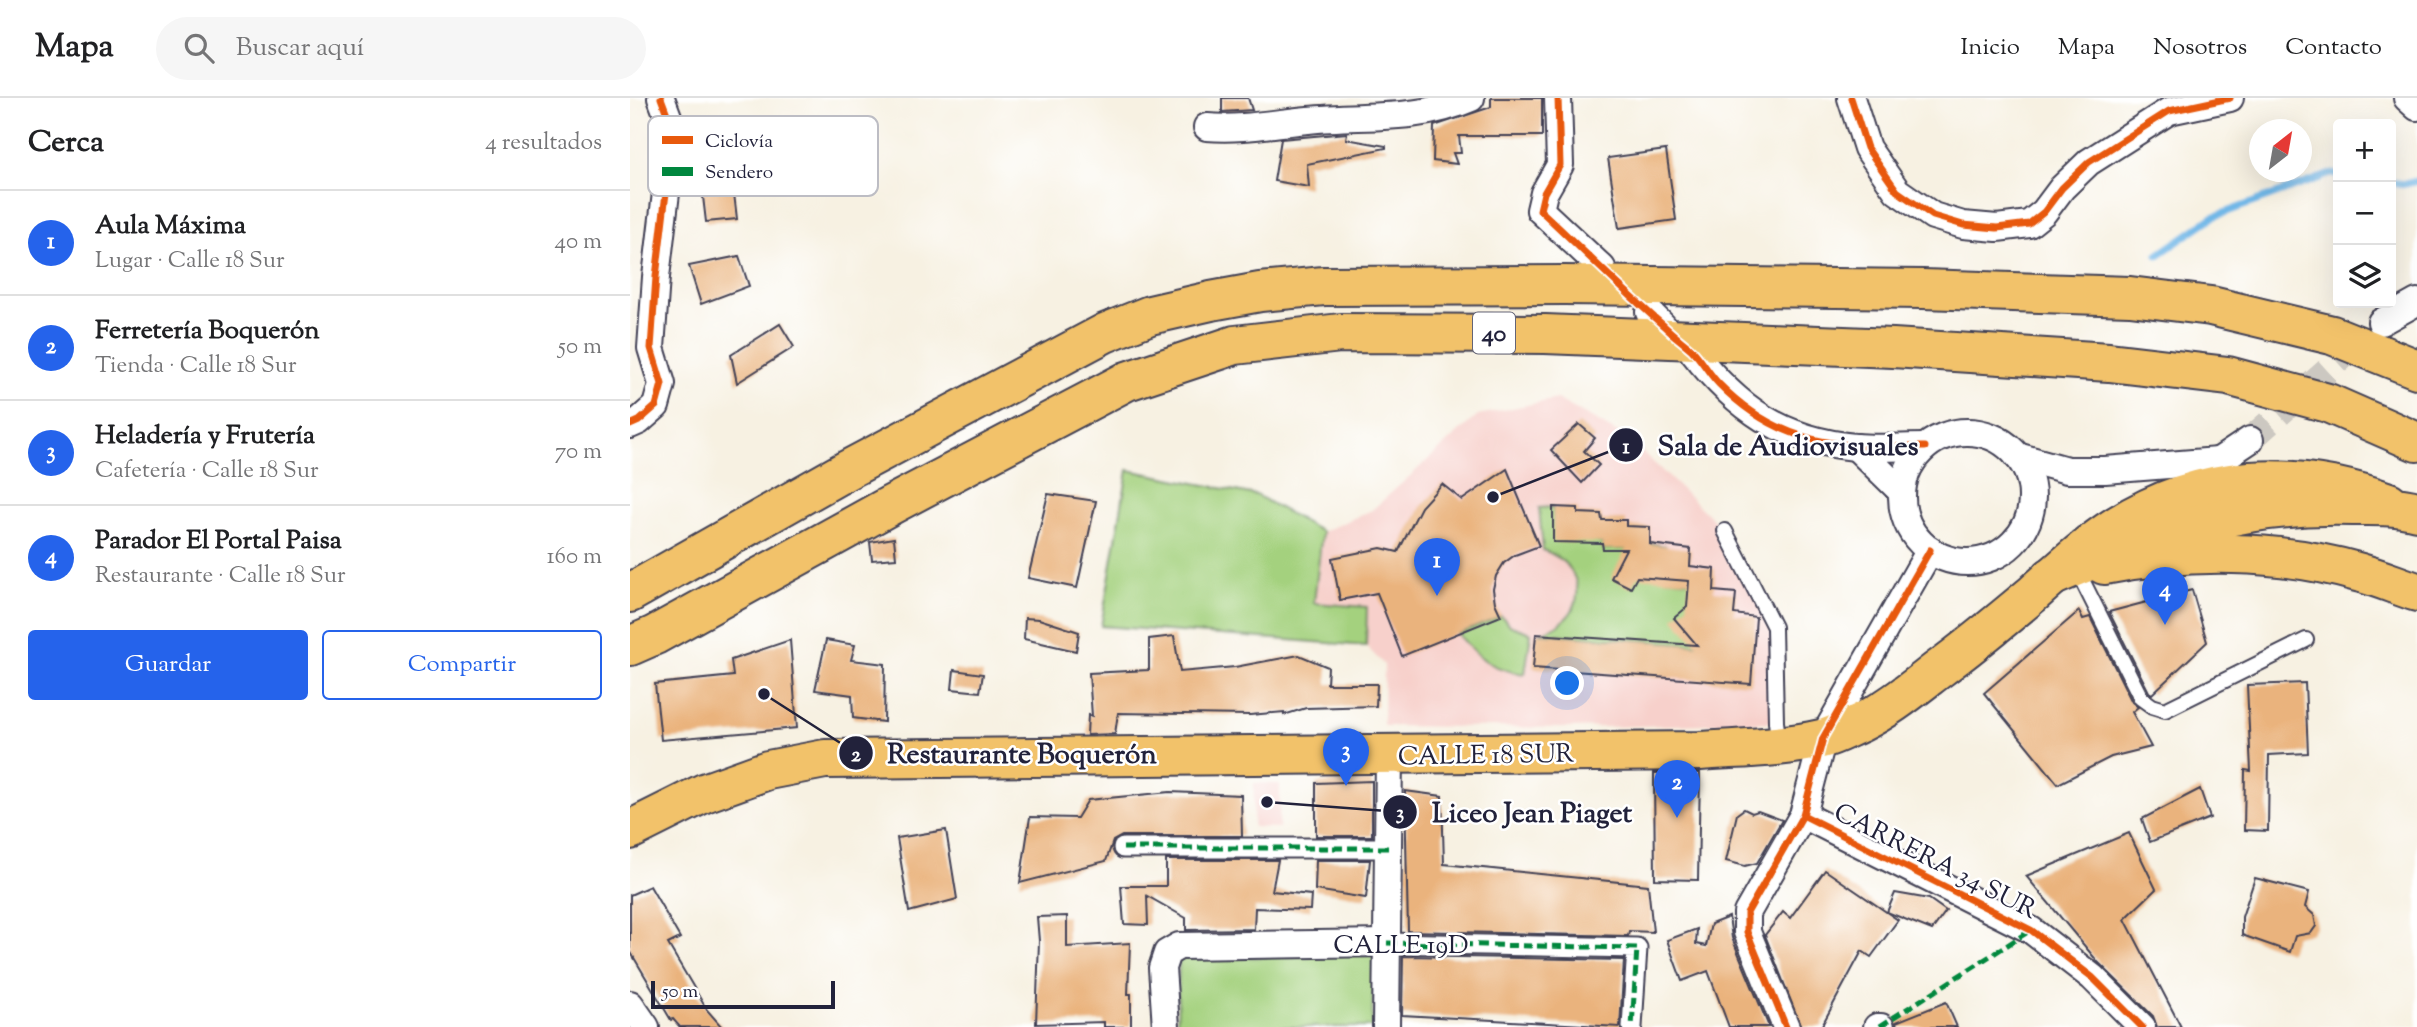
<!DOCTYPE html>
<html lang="es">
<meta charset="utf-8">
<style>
:root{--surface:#fff;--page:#f6f6f6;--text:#202124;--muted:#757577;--line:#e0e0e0;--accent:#2563eb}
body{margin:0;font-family:"Sorts Mill Goudy",serif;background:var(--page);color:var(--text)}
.controls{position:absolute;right:21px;top:21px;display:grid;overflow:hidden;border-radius:7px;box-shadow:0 7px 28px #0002}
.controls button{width:63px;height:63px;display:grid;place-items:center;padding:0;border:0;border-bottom:2px solid var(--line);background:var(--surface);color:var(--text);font:35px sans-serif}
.compass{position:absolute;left:1619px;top:21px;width:63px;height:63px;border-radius:50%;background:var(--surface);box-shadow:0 7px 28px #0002;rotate:31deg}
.scale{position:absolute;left:21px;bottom:18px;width:184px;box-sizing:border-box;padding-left:7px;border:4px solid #22223b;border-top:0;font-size:19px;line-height:24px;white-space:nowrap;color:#22223b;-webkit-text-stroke:5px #fff;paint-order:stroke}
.you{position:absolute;left:938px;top:586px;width:24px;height:24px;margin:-18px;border:5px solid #fff;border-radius:50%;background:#1a73e8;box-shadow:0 0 0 10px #1a73e833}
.badge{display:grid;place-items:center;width:46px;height:46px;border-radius:50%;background:var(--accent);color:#fff;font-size:23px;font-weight:700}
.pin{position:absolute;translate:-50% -58px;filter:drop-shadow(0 2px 4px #0008)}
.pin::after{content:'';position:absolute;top:37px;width:24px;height:21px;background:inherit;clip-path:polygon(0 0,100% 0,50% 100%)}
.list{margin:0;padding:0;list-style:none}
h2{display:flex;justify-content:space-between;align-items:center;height:91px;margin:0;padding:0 28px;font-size:30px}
h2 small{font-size:23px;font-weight:400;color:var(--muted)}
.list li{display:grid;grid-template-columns:46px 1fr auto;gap:21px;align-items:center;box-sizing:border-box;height:105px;padding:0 28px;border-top:2px solid var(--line)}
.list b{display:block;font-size:26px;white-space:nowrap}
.list p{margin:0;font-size:23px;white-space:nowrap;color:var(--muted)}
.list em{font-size:23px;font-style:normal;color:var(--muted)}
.actions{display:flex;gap:14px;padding:21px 28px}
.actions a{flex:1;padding:16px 0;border:2px solid var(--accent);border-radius:7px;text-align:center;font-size:24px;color:var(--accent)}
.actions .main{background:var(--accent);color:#fff}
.icon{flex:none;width:38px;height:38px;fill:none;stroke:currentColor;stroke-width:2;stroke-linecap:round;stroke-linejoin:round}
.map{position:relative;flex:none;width:1787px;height:929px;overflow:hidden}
header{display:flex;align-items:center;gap:42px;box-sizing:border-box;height:98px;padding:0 35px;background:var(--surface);border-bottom:2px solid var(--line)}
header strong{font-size:33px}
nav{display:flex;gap:38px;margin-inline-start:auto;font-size:24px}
.search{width:490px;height:63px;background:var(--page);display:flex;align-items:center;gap:18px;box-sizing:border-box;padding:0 24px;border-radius:38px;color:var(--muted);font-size:26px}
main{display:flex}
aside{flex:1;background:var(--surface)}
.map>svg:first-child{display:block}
.built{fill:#f7d0cb}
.green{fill:#a4d17e;stroke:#637a5c;stroke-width:2}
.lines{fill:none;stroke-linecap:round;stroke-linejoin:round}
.stream{stroke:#71b7e7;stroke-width:7}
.building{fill:#eab37d}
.minor-tunnel{stroke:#ccc8c1;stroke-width:26;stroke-dasharray:26 13;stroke-linecap:butt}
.service-casing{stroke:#424154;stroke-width:18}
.pedestrian-casing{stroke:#424154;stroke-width:23}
.minor-casing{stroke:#424154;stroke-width:30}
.primary-casing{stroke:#424154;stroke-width:42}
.trunk-casing{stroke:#424154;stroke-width:42}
.service{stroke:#fff;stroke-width:14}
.pedestrian{stroke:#fff;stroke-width:19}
.minor{stroke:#fff;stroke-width:26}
.primary{stroke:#f2c26a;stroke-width:38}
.trunk{stroke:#f2c26a;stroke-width:38}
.quiet{stroke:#00873e;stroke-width:5;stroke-dasharray:10 5;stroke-linecap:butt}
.cycleway-casing{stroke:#fff;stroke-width:11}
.cycleway{stroke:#e8590c;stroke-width:7}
.labels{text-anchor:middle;stroke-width:5;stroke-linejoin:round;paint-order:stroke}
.shield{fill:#fff;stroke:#646476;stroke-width:2}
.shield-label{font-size:24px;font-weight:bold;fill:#22223b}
.street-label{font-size:26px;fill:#22223b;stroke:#fff}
.key{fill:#fff;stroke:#bdbdc4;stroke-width:2}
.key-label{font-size:19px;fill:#22223b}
.leader{fill:none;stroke:#22223b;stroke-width:2.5}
.callout-dot{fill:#22223b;stroke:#fff;stroke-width:2.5}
.mark-label{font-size:21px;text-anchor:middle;font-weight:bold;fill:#fff}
.callout-label{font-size:28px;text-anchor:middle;font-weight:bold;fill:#22223b;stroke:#fff;stroke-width:5;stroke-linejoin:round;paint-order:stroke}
</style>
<header>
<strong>Mapa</strong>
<div class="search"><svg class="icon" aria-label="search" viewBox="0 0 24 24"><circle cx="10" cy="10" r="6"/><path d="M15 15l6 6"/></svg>Buscar aquí</div>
<nav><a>Inicio</a><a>Mapa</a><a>Nosotros</a><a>Contacto</a></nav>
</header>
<main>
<aside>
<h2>Cerca<small>4 resultados</small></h2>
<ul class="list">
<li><span class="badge">1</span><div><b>Aula Máxima</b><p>Lugar · Calle 18 Sur</p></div><em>40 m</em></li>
<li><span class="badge">2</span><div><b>Ferretería Boquerón</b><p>Tienda · Calle 18 Sur</p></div><em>50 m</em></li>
<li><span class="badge">3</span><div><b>Heladería y Frutería</b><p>Cafetería · Calle 18 Sur</p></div><em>70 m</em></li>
<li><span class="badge">4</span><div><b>Parador El Portal Paisa</b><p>Restaurante · Calle 18 Sur</p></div><em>160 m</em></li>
</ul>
<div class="actions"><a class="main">Guardar</a><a>Compartir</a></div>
</aside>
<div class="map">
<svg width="1787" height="929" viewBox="0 0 1787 929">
<rect width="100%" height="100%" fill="#fff"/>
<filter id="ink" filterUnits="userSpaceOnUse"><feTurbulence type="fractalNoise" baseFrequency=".0143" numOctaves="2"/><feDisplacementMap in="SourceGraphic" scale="14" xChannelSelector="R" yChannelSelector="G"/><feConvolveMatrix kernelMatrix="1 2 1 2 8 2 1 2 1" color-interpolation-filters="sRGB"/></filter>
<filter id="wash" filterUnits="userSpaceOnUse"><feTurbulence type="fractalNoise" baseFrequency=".00686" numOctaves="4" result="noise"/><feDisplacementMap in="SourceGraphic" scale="28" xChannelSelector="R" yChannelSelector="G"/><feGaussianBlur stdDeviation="1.57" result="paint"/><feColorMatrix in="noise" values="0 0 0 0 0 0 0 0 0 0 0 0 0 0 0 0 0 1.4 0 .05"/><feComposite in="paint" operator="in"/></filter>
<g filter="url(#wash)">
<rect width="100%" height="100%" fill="#f7f1e2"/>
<!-- built -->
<g class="built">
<polygon points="927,301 1000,342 1095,433 1144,529 1146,624 941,630 753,628 754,567 736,548 471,528 498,372 626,397 692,434 742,412 848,317"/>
<polygon points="624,685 650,686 649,730 623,729"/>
</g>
<!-- green -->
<g class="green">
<polygon points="498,372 626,397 692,434 684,505 737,509 736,548 471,528"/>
<path d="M923 409 924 438 972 445 973 451H997L1020 459V445L1036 448 1035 480 1059 483 1102 549 908 535C958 524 961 469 913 452L909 410Z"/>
<path d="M871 518 881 528 901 535 895 576C862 572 848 560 828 536Z"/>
<polygon points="744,856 742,929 547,929 549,861"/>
</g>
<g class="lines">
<!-- stream -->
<g class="stream">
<polyline points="1761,84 1775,86 1787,83"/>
<polyline points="1528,157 1583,119 1701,76 1708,77"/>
</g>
</g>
<g id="blocks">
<!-- building -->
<g class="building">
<polygon points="592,0 618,0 622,12 592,14"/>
<polygon points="861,0 912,0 912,38 829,38 831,55 823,55 827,66 803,63 804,28 861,9"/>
<polygon points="717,35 716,41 756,48 756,50 677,66 679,89 644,83 651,41"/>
<polygon points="1036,52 1046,122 989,130 978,60"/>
<polygon points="103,87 107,121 76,124 72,90"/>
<polygon points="109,158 119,188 71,206 59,168"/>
<polygon points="150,226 164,249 107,285 101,257"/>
<polygon points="949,326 965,340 954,353 969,367 952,385 921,352"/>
<polygon points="877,371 909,448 885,457 874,465 866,478 863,491 865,505 871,518 772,558 747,495 710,502 702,460 751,450 768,454 791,409 812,386 832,402"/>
<polygon points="418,396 466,403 447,490 398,480"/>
<polygon points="923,409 948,410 948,415 971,416 972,422 996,422 996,428 1020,429 1020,446 1061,451 1060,468 1085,471 1084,493 1106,495 1104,516 1126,519 1121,586 903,570 906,536 1067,547 1044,520 1057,509 1059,483 1007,479 1001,490 981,480 996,451 973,451 972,445 923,444"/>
<polygon points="264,440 266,460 242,462 240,444"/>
<polygon points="1562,492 1577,544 1522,596 1519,594 1479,514"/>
<polygon points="1449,513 1453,521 1460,519 1502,604 1508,609 1502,614 1521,649 1481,659 1428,686 1354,595"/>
<polygon points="395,520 409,521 449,534 446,553 394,541"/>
<polygon points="544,538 550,574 605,569 669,557 698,569 697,586 747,586 746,608 676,610 654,617 654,614 620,617 488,615 485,636 457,637 458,617 462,618 459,575 519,572 519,541"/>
<polygon points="160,542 167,630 31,642 25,586 103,578 101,562"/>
<polygon points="196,542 225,547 221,562 255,566 254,624 223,620 222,597 185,592"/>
<polygon points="324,572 353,576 350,594 322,591"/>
<polygon points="1675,585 1678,655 1639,657 1638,733 1614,732 1615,672 1621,673 1617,587"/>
<polygon points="1024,675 1070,675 1068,782 1025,781"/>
<polygon points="742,683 742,738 686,738 686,685"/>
<polygon points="1570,691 1580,720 1520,744 1512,721"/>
<polygon points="775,693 812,698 814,766 1018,787 1023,834 999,833 998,838 778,833"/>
<polygon points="540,694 611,697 612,738 492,738 483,743 476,763 390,785 400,719 447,720 458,702"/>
<polygon points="1114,711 1122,715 1128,713 1152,722 1127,765 1115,768 1096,763 1107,716"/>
<polygon points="316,732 327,801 279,814 267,740"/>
<polygon points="1499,735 1526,791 1495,821 1551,929 1527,929 1523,918 1468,864 1396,778"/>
<polygon points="536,762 648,762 642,793 681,797 680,812 625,810 624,831 556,832 556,820 517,798 518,827 494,826 491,788 536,788"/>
<polygon points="686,762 740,762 736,800 685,792"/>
<polygon points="1195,772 1268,822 1241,859 1232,853 1191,929 1171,929 1135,837 1153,814 1160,820"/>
<polygon points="1625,780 1679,794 1675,809 1684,817 1686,828 1681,835 1665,838 1660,854 1612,837 1612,819"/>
<polygon points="20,788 50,840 38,846 77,912 92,929 50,929 43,921 41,922 0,853 0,797"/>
<polygon points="1265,795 1299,801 1316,813 1302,832 1257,814"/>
<polygon points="437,818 437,849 500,845 498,896 501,896 501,929 474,929 474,924 406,926 409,843 407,819"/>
<polygon points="1099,819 1102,840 1139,929 1099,929 1078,873 1052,883 1037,842 1067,831 1066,846 1076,848 1081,826"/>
<polygon points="773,858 994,862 990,929 772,917"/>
<polygon points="1316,904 1327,929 1267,929 1266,924"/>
</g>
</g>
</g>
<g filter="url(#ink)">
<use href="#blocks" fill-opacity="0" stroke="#424154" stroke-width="2"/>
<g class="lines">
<!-- minor-tunnel -->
<polyline class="minor-tunnel" points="1620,342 1736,238"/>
<defs>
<g id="service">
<polyline points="1095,433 1144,529 1146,624 1149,646"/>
<polyline points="1447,472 1511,600 1522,608 1535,612 1676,542"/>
</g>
<g id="pedestrian">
<polyline points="493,750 758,750"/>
<polyline points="757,845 1007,850 1002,929"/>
</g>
<g id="minor">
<polyline points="928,0 930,67 914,95 910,112 972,170"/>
<polyline points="1221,0 1237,50 1267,93 1303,118 1333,127 1367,130 1399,126 1414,114 1432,90 1459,64 1539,13 1600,0"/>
<polyline points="1777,0 1787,9"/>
<path d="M577 29C611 32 644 25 678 22 735 16 786 24 841 0"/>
<polyline points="1019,214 1033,228"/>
<polyline points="1751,224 1787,204"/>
<path d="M1063 254C1107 310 1151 342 1225 349 1248 351 1272 349 1295 349"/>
<polyline points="0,327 9,323 26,308 32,286 21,250 26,179 38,78 40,24 31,0"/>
<circle cx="1337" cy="399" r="65"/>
<polyline points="1226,349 1272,394"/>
<polyline points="1387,358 1437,372 1475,372 1588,363"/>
<polyline points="1575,372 1620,342"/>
<polyline points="1173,717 1401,832 1462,879 1512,929"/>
<polyline points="0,906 16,929"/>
<polyline points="536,929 532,870 537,855 549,848 757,845"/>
<polyline points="756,929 759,657"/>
<polyline points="1156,929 1117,834 1117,815 1173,717 1193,640 1300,452"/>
<polyline points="1247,929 1251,929"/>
</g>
<g id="primary">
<path d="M1474 467C1558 451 1648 451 1731 475 1750 480 1768 488 1787 494"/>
<path d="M0 732 74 695 138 672 195 661 1070 653C1111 650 1152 650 1191 641 1204 638 1218 630 1230 625 1259 611 1284 590 1309 571 1342 547 1373 521 1404 495 1430 472 1456 447 1486 428 1571 374 1666 370 1759 404"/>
</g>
<g id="trunk">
<path d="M1421 479C1521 436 1613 404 1724 408 1745 408 1766 407 1787 413"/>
<polyline points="0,495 217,372 475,235 520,217 581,203 630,194 694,188 934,187 1293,191 1500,198 1581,208 1702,237 1787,271"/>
<polyline points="0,548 25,537 261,407 497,283 605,247 711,235 915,236 1263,250 1479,264 1598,278 1698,305 1787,344"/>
</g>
</defs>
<!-- service casing -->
<use href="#service" class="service-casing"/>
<!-- pedestrian casing -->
<use href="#pedestrian" class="pedestrian-casing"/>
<!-- minor casing -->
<use href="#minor" class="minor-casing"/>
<!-- primary casing -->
<use href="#primary" class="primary-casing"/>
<!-- trunk casing -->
<use href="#trunk" class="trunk-casing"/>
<!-- service -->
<use href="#service" class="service"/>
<!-- pedestrian -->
<use href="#pedestrian" class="pedestrian"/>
<!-- minor -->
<use href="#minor" class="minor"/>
<!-- primary -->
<use href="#primary" class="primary"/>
<!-- trunk -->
<use href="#trunk" class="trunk"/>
<!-- quiet -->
<g class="quiet">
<polyline points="493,750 758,750"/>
<polyline points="757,845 1007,850 1002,929"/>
<polyline points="1250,928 1401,832"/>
</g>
<defs>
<g id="cycleway">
<path d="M928 0 930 67 914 95 910 112C951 150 991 191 1034 228 1043 237 1053 244 1062 252 1072 262 1079 276 1089 286 1152 350 1211 349 1295 349"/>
<polyline points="1221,0 1237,50 1267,93 1303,118 1333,127 1367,130 1399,126 1414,114 1432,90 1459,64 1539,13 1600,0"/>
<polyline points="0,327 9,323 26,308 32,286 21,250 26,179 38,78 40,24 31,0"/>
<polyline points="1173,717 1401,832 1462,879 1512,929"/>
<polyline points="1156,929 1117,834 1117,815 1173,717 1193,640 1300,452"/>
</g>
</defs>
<!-- cycleway casing -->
<use href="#cycleway" class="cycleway-casing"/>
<!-- cycleway -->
<use href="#cycleway" class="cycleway"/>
</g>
</g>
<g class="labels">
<!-- shield labels -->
<rect class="shield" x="843" y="214.5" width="42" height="41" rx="5"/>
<g class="shield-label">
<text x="864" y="243">40</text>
</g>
<!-- street labels -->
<g class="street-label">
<text transform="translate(856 656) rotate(-1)" y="9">CALLE 18 SUR</text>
<text transform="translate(1306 762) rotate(27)" y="9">CARRERA 34 SUR</text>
<text x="771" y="855">CALLE 19D</text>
</g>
</g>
<!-- legend -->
<rect x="18" y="18" width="230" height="80" rx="10" class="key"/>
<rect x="32" y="38" width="31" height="8" fill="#e8590c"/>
<rect x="32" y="69" width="31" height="9" fill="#00873e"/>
<g class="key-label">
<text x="75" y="49">Ciclovía</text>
<text x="75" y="80">Sendero</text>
</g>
<!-- callouts -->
<path class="leader" d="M863 399L996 347M134 596L226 655M637 704L770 714"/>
<g class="callout-dot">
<circle cx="863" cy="399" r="7"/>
<circle cx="134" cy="596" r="7"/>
<circle cx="637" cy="704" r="7"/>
<circle cx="996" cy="347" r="18"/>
<circle cx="226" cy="655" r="18"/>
<circle cx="770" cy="714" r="18"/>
</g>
<g class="mark-label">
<text x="996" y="355">1</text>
<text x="226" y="663">2</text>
<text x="770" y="721">3</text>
</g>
<g class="callout-label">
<text x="1158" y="357">Sala de Audiovisuales</text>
<text x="392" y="665">Restaurante Boquerón</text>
<text x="902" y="724">Liceo Jean Piaget</text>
</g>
</svg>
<div class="controls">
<button>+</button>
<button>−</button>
<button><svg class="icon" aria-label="layers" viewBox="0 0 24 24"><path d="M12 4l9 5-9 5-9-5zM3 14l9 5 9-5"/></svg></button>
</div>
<svg class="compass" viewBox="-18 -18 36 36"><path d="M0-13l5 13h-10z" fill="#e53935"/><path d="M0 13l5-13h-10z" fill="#757577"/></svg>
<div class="scale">50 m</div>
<div class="you"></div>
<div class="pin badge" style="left:807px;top:498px">1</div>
<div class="pin badge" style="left:1047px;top:720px">2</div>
<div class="pin badge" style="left:716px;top:688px">3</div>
<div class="pin badge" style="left:1535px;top:527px">4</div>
</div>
</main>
